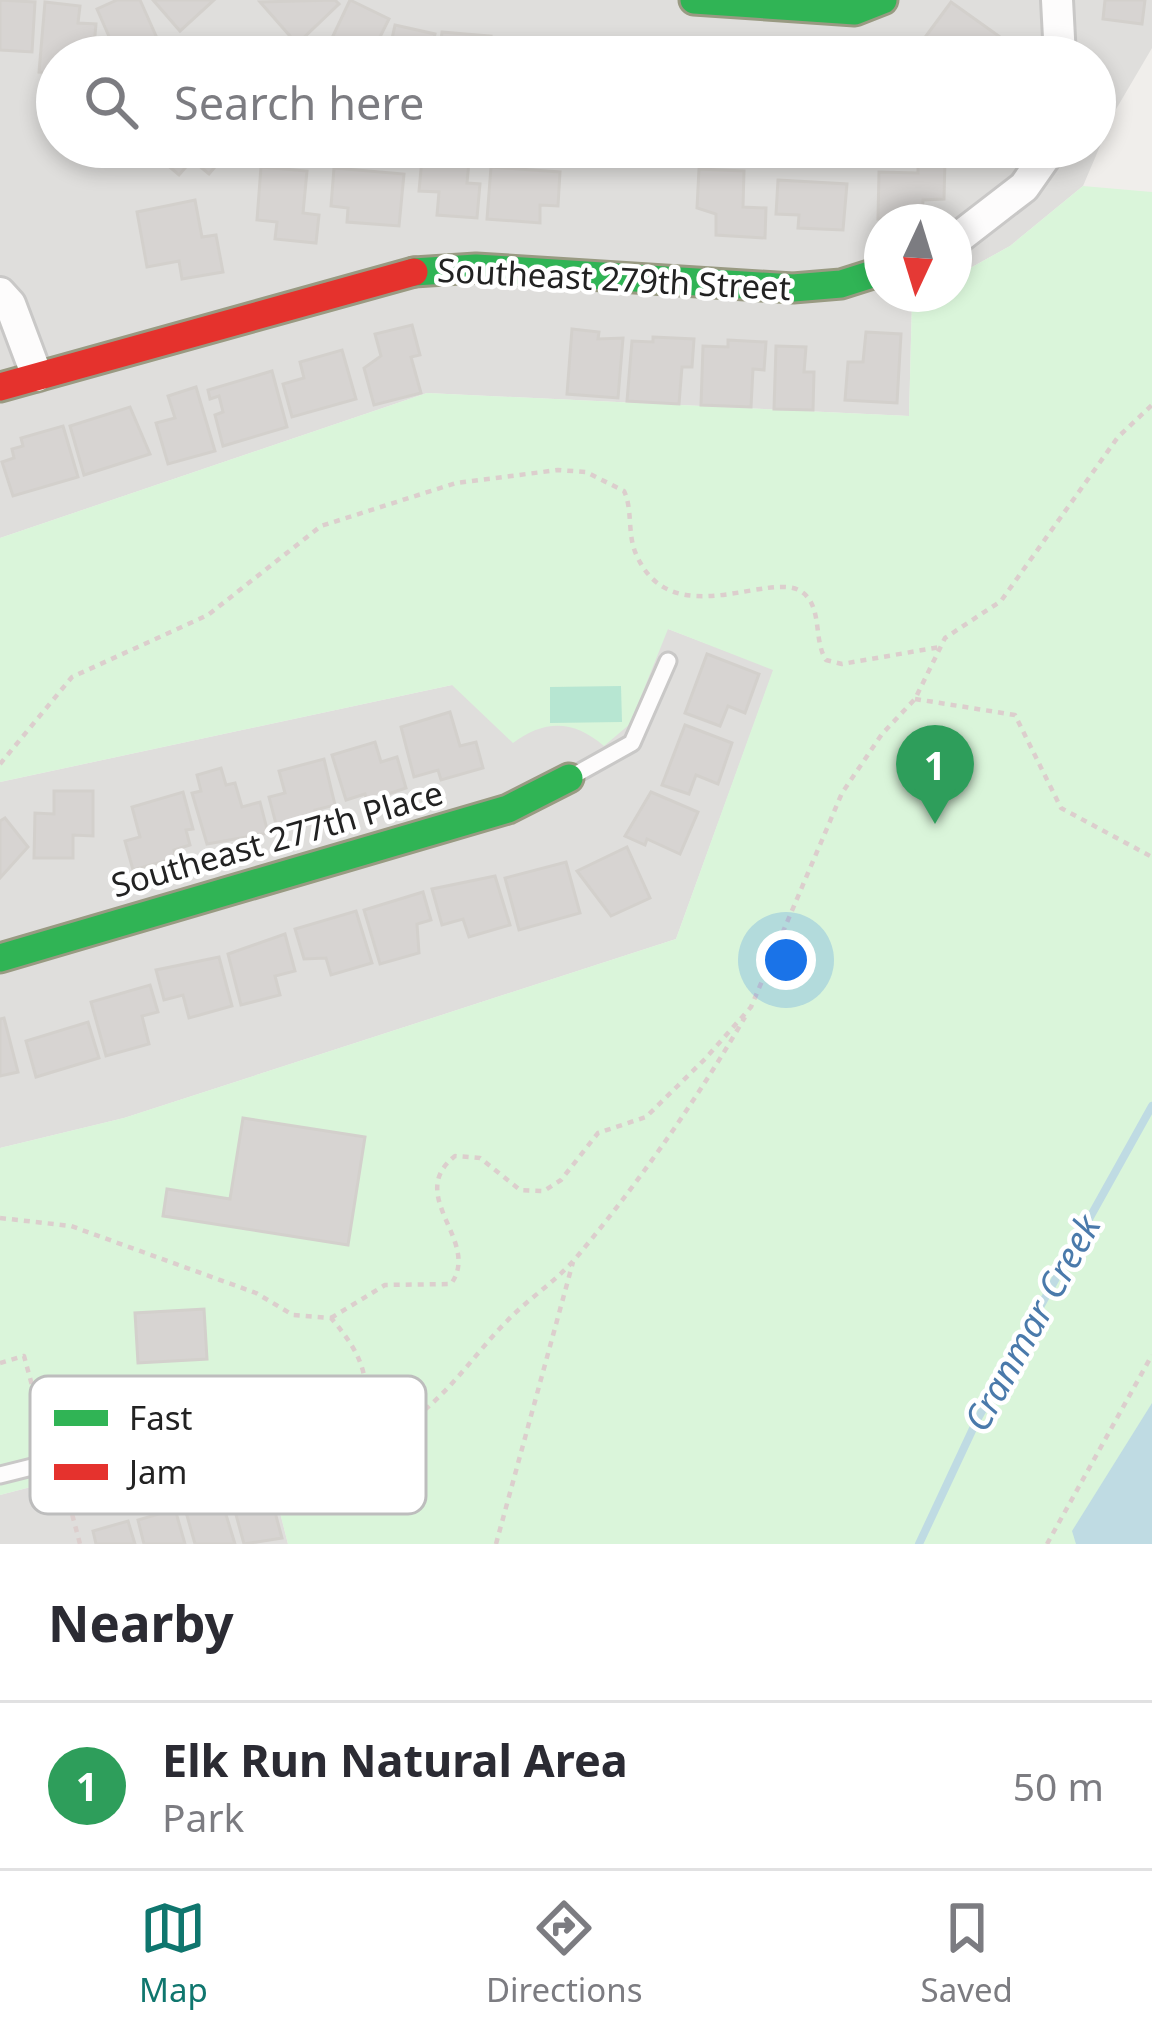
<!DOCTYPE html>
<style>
:root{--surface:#fff;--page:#f2f2f3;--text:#2b2b33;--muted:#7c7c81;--line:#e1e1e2;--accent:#0f766e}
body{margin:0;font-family:"Noto Sans",sans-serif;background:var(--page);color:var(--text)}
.compass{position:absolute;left:864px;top:204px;width:108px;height:108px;border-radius:50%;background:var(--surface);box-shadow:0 6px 18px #0003;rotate:184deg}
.you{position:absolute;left:786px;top:960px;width:42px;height:42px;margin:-30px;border:9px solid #fff;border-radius:50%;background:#1a73e8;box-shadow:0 0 0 18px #1a73e833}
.badge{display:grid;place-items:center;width:78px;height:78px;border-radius:50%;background:var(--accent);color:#fff;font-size:39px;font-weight:700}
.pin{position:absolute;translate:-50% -99px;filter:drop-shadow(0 3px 6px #0008)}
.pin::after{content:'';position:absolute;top:63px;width:42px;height:36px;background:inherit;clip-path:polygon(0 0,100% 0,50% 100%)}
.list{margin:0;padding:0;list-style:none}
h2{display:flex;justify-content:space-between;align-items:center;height:156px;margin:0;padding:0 48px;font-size:51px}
h2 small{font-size:39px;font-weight:400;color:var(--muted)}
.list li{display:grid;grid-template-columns:78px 1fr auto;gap:36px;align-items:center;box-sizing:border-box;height:168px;padding:0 48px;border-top:3px solid var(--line)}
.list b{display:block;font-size:45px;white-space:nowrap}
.list p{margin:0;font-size:39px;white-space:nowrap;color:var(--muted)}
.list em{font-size:39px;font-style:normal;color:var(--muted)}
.icon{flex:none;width:66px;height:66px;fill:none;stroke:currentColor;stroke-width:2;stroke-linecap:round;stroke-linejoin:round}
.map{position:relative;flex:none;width:1152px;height:1544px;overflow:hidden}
.search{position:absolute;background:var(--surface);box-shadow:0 6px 18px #0003;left:36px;right:36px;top:36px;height:132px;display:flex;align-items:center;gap:30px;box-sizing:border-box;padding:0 42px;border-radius:66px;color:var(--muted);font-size:45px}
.sheet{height:324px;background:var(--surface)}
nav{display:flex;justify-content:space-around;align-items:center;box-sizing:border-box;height:168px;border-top:3px solid var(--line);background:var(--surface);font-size:33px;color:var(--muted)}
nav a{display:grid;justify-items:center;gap:6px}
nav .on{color:var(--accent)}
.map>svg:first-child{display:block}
.residential{fill:#dfdedc;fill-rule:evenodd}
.park{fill:#daf5da}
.pitch{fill:#b7e6d2}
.water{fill:#bfdbe3}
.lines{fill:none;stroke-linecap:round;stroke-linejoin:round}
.stream{stroke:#bfdbe3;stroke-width:8}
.building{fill:#d7d4d2;stroke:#d3d0cc;stroke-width:3}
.lane-casing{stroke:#c9c8c7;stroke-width:21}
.street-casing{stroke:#c9c8c7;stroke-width:36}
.fast-casing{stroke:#999a82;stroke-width:33}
.jam-casing{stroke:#999a82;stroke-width:33}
.path{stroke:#dccecd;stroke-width:4.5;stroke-dasharray:6 6;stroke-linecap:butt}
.lane{stroke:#fdfcfc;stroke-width:15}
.street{stroke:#fdfcfc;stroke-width:30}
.fast{stroke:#30b455;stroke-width:27}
.jam{stroke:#e5322d;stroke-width:27}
.labels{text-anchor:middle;stroke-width:9;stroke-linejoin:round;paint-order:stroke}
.street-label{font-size:33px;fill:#222;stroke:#fff}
.water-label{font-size:36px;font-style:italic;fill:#4a7aab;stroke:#fff}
.key{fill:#fff;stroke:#bdbdbd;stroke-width:3}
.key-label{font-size:33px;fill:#222}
</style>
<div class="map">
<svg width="1152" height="1544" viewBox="0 0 1152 1544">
<rect width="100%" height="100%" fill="#f0eeeb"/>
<!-- residential -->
<g class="residential">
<path d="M0 0H1152V48L1115 111 1083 186 1010 246 954 277V222H882V294H923L912 301 909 416 427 393 0 538ZM57 57H1095V147H57Z"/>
<polygon points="668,629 774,669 676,939 124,1118 0,1148 0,782 452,685"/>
<polygon points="259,1428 288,1544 0,1544 0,1495"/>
</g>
<!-- park -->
<path class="park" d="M1083 186 1152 192V1544H288L258 1428 0 1495V1148L124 1118 676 939 773 670 668 629 630 724 604 746C574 720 545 719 513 743L452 685 0 782V538L427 393 909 416 912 300 923 294H954V277L1010 246Z"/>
<!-- pitch -->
<polygon class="pitch" points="621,686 622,722 550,723 550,687"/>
<!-- water -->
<polygon class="water" points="1152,1403 1152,1544 1076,1544 1072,1531"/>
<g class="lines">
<!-- stream -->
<polyline class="stream" points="919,1544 977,1420 1152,1106"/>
</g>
<!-- building -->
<g class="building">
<polygon points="0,0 35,2 32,52 0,50"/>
<polygon points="117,0 140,0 164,54 118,57 97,9"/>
<polygon points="153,0 214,0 180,31"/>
<polygon points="335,0 339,4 297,44 260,2"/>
<polygon points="350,0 389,19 370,57 323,57"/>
<polygon points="1105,0 1145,0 1142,24 1103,19"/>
<polygon points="45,2 80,6 78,23 96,24 93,57 57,57 57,73 39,72"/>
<polygon points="951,2 1010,44 1001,57 954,57 926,36"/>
<polygon points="395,25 435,34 430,57 388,57"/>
<polygon points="442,32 491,36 489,57 439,57"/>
<polygon points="535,39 571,42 570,57 505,57 506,44 534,46"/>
<polygon points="580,42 630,45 630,57 579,57"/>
<polygon points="643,48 694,51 693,57 642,57"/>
<polygon points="146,147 232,147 209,174 192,160 179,175"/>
<polygon points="423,147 470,150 467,183 480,184 477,218 437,215 439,192 419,191"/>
<polygon points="918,160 945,160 944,199 923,200 922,219 878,219 879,172 918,173"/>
<polygon points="261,167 307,171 303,213 319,215 316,243 275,239 277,222 257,220"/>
<polygon points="491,167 560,172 558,206 540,205 540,223 487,219"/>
<polygon points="334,168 404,174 399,226 347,222 348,208 331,206"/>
<polygon points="699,169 744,171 743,207 766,208 765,238 716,235 716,214 697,208"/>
<polygon points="778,180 847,184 843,230 798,228 799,215 776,214"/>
<polygon points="195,200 202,237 216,235 223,272 182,279 179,261 147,267 137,212"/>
<polygon points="412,325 420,355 411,357 421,393 374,405 364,368 381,356 375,334"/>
<polygon points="572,329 599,332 598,339 623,338 618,398 567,394"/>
<polygon points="866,332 901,334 897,403 845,400 848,362 863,362"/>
<polygon points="653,337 694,339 692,367 682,367 679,404 627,401 632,341 653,342"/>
<polygon points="728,340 766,342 764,370 753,369 751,407 701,405 703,346 728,347"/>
<polygon points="776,346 806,347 804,372 814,372 813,410 774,409"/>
<polygon points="342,350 356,399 292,417 283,384 304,378 300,362"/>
<polygon points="272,371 287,427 223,446 215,415 223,412 219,396 210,399 208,390"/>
<polygon points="196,387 215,451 168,464 156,423 175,418 168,396"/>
<polygon points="130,407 150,454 84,475 70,426"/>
<polygon points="63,426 78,477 13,496 2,462 14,458 12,449 23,446 21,438"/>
<polygon points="707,654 759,674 745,713 728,706 720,726 685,713"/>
<polygon points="450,712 460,746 476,742 483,768 441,780 438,770 414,777 401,727"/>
<polygon points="685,725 732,743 718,784 696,775 689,794 662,785"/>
<polygon points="375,742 381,762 397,757 406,788 367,801 365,794 346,800 332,755"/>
<polygon points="324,759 335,805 315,810 317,818 277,828 269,797 285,793 279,771"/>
<polygon points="221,768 226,785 235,783 242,807 260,802 268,833 207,844 192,793 201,791 197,775"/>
<polygon points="54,791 93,791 93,836 73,835 73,858 34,858 35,813 54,814"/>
<polygon points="183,792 193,829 186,830 190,845 174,850 176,858 133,870 125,841 140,837 132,807"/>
<polygon points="651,792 698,812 680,854 647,839 645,845 625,836"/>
<polygon points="5,818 28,847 0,878 0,821"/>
<polygon points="627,847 650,898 611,916 577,871"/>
<polygon points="566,862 580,913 519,930 505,878"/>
<polygon points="495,876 510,925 469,937 463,919 442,925 432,889"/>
<polygon points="423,892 431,920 417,924 419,953 380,964 364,910"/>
<polygon points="356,911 372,963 331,975 326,958 304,959 295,929"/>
<polygon points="285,934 295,971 275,976 280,995 241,1005 228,954"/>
<polygon points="219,957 232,1006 189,1018 183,995 164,1000 156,970"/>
<polygon points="150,985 158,1012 142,1016 149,1044 106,1056 91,1002"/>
<polygon points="4,1018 18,1072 0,1076 0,1019"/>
<polygon points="88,1022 99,1058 36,1077 26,1041"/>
<polygon points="243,1118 365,1137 348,1245 163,1216 167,1189 230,1199"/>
<polygon points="204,1309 207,1359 138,1363 135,1313"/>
<polygon points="266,1479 282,1538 244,1544 229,1489"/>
<polygon points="220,1495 235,1544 195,1544 184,1505"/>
<polygon points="175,1509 185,1544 144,1544 138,1520"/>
<polygon points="128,1521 135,1544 96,1544 93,1531"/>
</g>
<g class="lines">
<defs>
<g id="lane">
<polyline points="571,777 632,743 668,661"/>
<polyline points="0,1475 240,1415"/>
</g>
<g id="street">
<polyline points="1057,0 1060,57"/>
<polyline points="954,241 1024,187 1052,147"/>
<polyline points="0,293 10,304 37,376"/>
</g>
<g id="fast">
<polyline points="694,0 855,11 883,0"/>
<polyline points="414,272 476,268 793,288 841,284 882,271"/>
<polyline points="0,958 508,809 569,778"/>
</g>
<polyline id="jam" points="0,387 414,272"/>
</defs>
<!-- lane casing -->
<use href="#lane" class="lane-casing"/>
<!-- street casing -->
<use href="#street" class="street-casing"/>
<!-- fast casing -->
<use href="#fast" class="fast-casing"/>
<!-- jam casing -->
<use href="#jam" class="jam-casing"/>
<!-- path -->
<g class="path">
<polyline points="915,699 1015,715 1061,808 1152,857"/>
<path d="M0 764 72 677 208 615 321 526 456 483 558 470 586 472 624 491C633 510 627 534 636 554 671 636 771 569 802 592 823 607 813 640 826 660L842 664 940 647"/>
<path d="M0 1218 71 1226 256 1293 293 1315 331 1318C367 1360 372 1383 360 1438L320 1439 258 1414"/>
<path d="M331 1318 385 1285 451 1284C482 1241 404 1196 455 1156L480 1158 520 1190 544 1191 561 1180 598 1133 646 1117 705 1059 751 1007 842 793 882 734 915 699 945 638 1001 601 1118 437 1152 405"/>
<polyline points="0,1363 24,1356 48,1444"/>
<path d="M360 1438C424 1435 465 1363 507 1321 528 1299 555 1282 575 1259 638 1184 696 1101 745 1017"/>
<polyline points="63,1480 80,1544"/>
<polyline points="496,1544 573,1262"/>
<polyline points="1047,1544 1152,1355"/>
</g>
<!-- lane -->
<use href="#lane" class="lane"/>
<!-- street -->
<use href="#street" class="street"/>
<!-- fast -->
<use href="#fast" class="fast"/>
<!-- jam -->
<use href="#jam" class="jam"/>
</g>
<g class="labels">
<!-- street labels -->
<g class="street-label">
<text transform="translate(614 279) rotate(3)" y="12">Southeast 279th Street</text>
<text transform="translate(277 839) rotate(-16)" y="12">Southeast 277th Place</text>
</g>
<!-- water labels -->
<g class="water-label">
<text transform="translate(1032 1323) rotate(-61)" y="13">Cranmar Creek</text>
</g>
</g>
<!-- legend -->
<rect x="30" y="1376" width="396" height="138" rx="18" class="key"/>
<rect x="54" y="1410" width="54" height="16" fill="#30b455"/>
<rect x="54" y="1464" width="54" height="16" fill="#e5322d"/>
<g class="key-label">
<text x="129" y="1430">Fast</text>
<text x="129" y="1484">Jam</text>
</g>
</svg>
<svg class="compass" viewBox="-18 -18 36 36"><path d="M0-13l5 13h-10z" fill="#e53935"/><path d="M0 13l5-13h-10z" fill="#7c7c81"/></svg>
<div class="you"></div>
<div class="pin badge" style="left:935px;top:824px;background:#2e9e5b">1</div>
<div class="search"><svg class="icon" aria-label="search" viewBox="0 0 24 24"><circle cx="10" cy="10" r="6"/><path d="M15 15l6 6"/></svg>Search here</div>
</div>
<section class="sheet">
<h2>Nearby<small></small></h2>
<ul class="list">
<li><span class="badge" style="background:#2e9e5b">1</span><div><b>Elk Run Natural Area</b><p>Park</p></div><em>50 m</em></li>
</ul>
</section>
<nav>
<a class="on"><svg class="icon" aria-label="map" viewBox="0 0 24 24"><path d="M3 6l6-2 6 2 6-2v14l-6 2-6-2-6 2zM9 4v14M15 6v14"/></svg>Map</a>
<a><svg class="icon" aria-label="directions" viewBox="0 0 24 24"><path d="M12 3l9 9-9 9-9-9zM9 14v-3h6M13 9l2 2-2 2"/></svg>Directions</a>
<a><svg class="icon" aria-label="saved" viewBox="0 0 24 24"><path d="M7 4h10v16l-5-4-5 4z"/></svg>Saved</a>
</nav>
